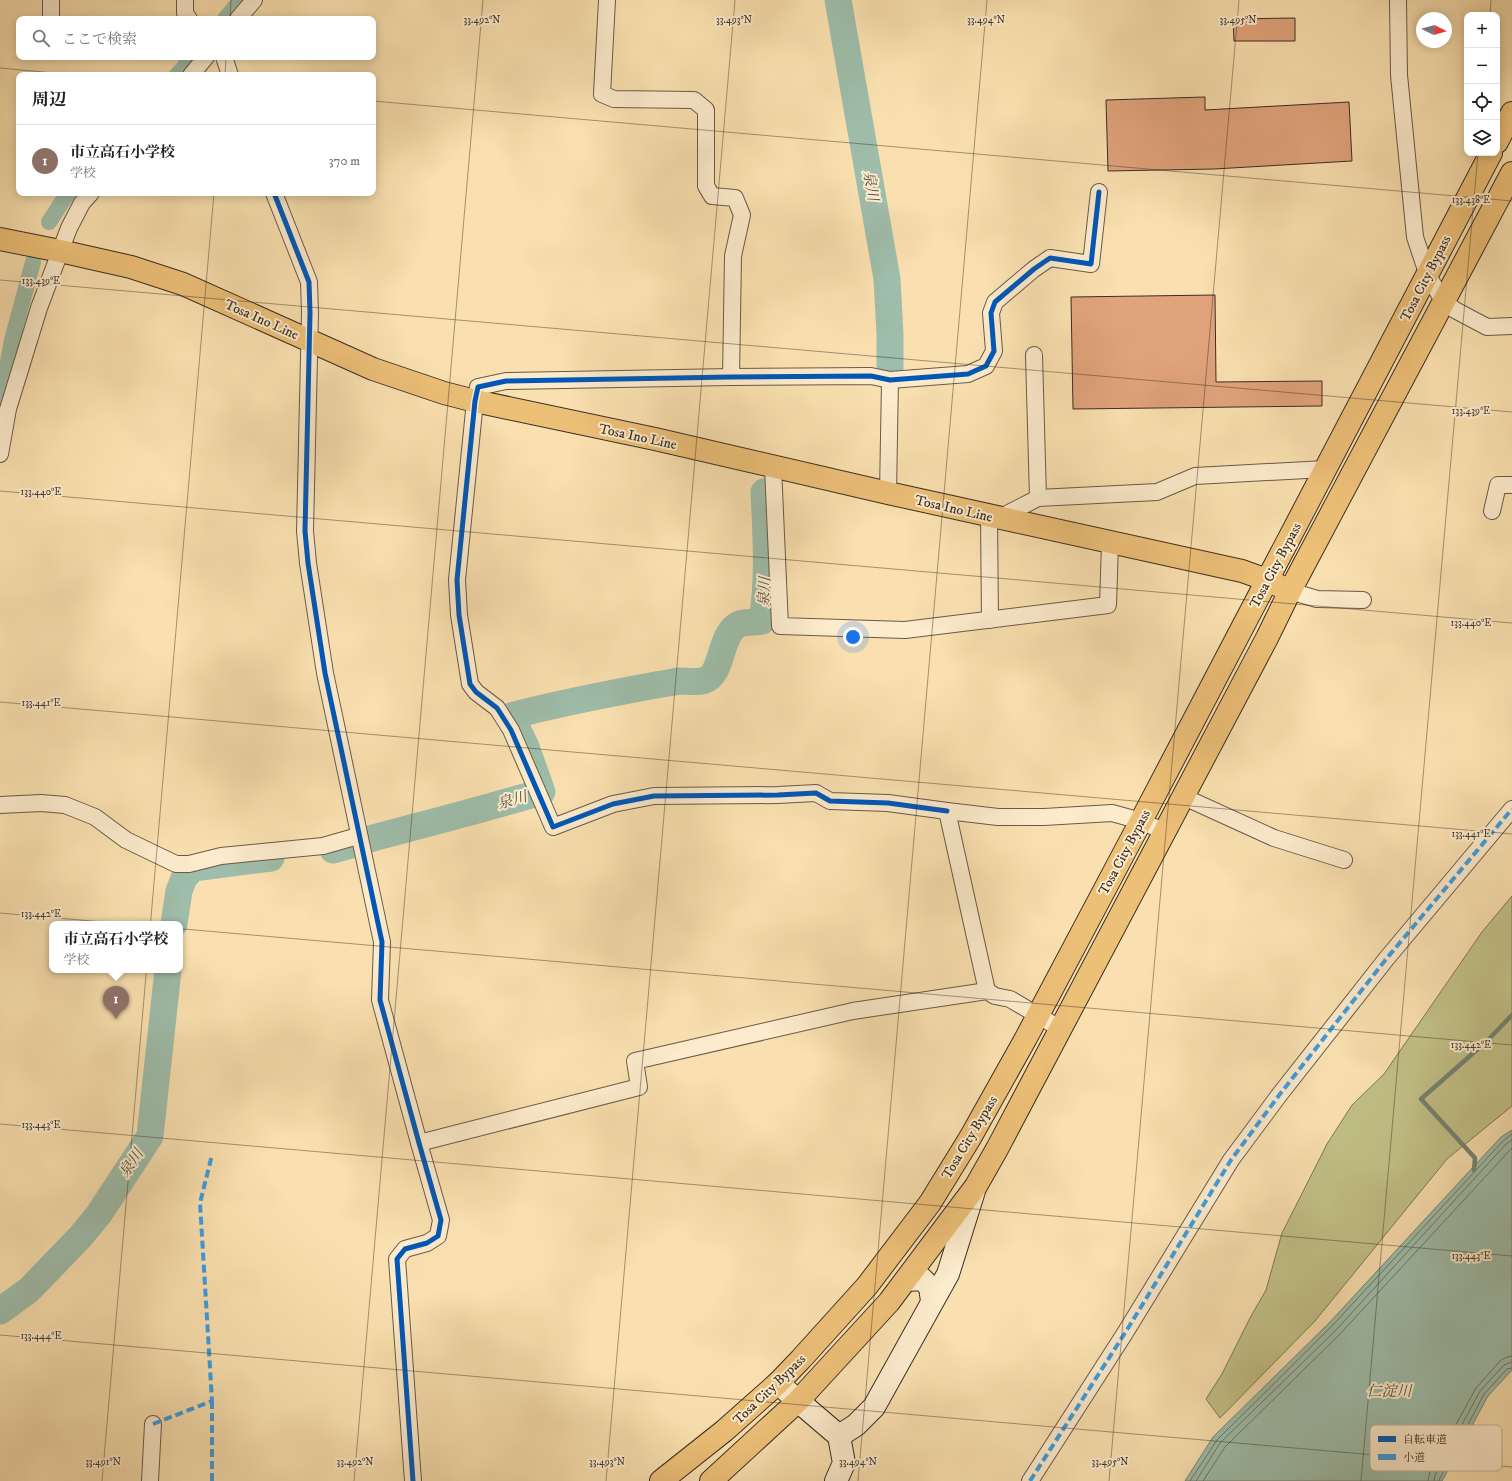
<!DOCTYPE html>
<html lang="ja">
<meta charset="utf-8">
<style>
:root{--surface:#fff;--page:#f6f6f6;--text:#202124;--muted:#757577;--line:#e0e0e0;--accent:#0b8043}
body{margin:0;font-family:"IM FELL DW Pica","Noto Serif JP",serif;background:var(--page);color:var(--text)}
.controls{position:absolute;right:12px;top:12px;display:grid;overflow:hidden;border-radius:8px;box-shadow:0 2px 10px #0003}
.controls button{width:36px;height:36px;display:grid;place-items:center;padding:0;border:0;border-bottom:1px solid var(--line);background:var(--surface);color:var(--text);font:20px sans-serif}
.compass{position:absolute;left:1416px;top:12px;width:36px;height:36px;border-radius:50%;background:var(--surface);box-shadow:0 2px 10px #0003;rotate:95deg}
.you{position:absolute;left:853px;top:637px;width:14px;height:14px;margin:-10px;border:3px solid #fff;border-radius:50%;background:#1a73e8;box-shadow:0 0 0 6px #1a73e833}
.badge{display:grid;place-items:center;width:26px;height:26px;border-radius:50%;background:var(--accent);color:#fff;font-size:13px;font-weight:700}
.pin{position:absolute;translate:-50% -33px;filter:drop-shadow(0 1px 2px #0008)}
.pin::after{content:'';position:absolute;top:21px;width:14px;height:12px;background:inherit;clip-path:polygon(0 0,100% 0,50% 100%)}
.popup{position:absolute;left:49px;top:921px;width:134px;height:52px;box-sizing:border-box;display:grid;place-content:center;border-radius:8px;background:var(--surface);filter:drop-shadow(0 1px 3px #0005);font-size:13px;white-space:nowrap;color:var(--muted)}
.popup b{font-size:15px;color:var(--text)}
.popup::after{content:'';position:absolute;left:50%;top:100%;margin-left:-8px;border:8px solid transparent;border-top-color:var(--surface)}
.list{margin:0;padding:0;list-style:none}
h2{display:flex;justify-content:space-between;align-items:center;height:52px;margin:0;padding:0 16px;font-size:17px}
h2 small{font-size:13px;font-weight:400;color:var(--muted)}
.list li{display:grid;grid-template-columns:26px 1fr auto;gap:12px;align-items:center;box-sizing:border-box;height:72px;padding:0 16px;border-top:1px solid var(--line)}
.list b{display:block;font-size:15px;white-space:nowrap}
.list p{margin:0;font-size:13px;white-space:nowrap;color:var(--muted)}
.list em{font-size:13px;font-style:normal;color:var(--muted)}
.icon{flex:none;width:22px;height:22px;fill:none;stroke:currentColor;stroke-width:2;stroke-linecap:round;stroke-linejoin:round}
.map{position:relative;flex:none;width:1512px;height:1481px;overflow:hidden}
.search{position:absolute;background:var(--surface);box-shadow:0 2px 10px #0003;left:16px;top:16px;width:360px;height:44px;display:flex;align-items:center;gap:10px;box-sizing:border-box;padding:0 14px;border-radius:8px;color:var(--muted);font-size:15px}
.panel{position:absolute;background:var(--surface);box-shadow:0 2px 10px #0003;left:16px;top:72px;width:360px;height:124px;border-radius:8px}
.map>svg:first-child{display:block}
.green{fill:#c2c188;stroke:#7e7856}
.water{fill:#9ebdaa;stroke:#768474}
.lines{fill:none;stroke-linecap:round;stroke-linejoin:round}
.shore{stroke:#6c7667;stroke-width:1}
.stream{stroke:#768474;stroke-width:4.5}
.canal{stroke:#9ebdaa;stroke-width:16}
.river{stroke:#9ebdaa;stroke-width:27}
.building{fill:#e1a37c;stroke:#392e24}
.street-casing{stroke:#695a47;stroke-width:18}
.secondary-casing{stroke:#392e24;stroke-width:24}
.primary-casing{stroke:#392e24;stroke-width:24}
.highway-casing{stroke:#392e24;stroke-width:24}
.street{stroke:#fcebcc;stroke-width:16}
.secondary{stroke:#fcebcc;stroke-width:22}
.primary{stroke:#edc078;stroke-width:22}
.highway{stroke:#edc078;stroke-width:22}
.quiet{stroke:#3e9de0;stroke-width:4;stroke-dasharray:8 4;stroke-linecap:butt}
.cycleway-casing{stroke:#fcebcc;stroke-width:8}
.cycleway{stroke:#0057b8;stroke-width:5}
.ticks{fill:none;stroke:#392e24;stroke-width:1;stroke-opacity:0.45}
.labels{text-anchor:middle;stroke-width:4;stroke-linejoin:round;paint-order:stroke}
.street-label{font-size:14px;fill:#392e24;stroke:#fcebcc}
.water-label{font-size:15px;font-style:italic;fill:#525246;stroke:#fcebcc}
.key{fill:#fcebcc;stroke:#c2b29a;stroke-width:1}
.key-label{font-size:11px;fill:#392e24}
.ticks-label{font-size:10px;text-anchor:middle;fill:#392e24;stroke:#fcebcc;stroke-width:4;stroke-linejoin:round;paint-order:stroke}
</style>
<div class="map">
<svg width="1512" height="1481" viewBox="0 0 1512 1481">
<rect width="100%" height="100%" fill="#fae0b0"/>
<filter id="stains"><feTurbulence type="fractalNoise" baseFrequency=".005" numOctaves="4"/><feColorMatrix values="0 0 0 0 .2 0 0 0 0 .09 0 0 0 0 .02 0 0 0 .5 -.17"/></filter>
<radialGradient id="worn" r=".72"><stop offset=".6" stop-color="#630" stop-opacity="0"/><stop offset="1" stop-color="#630" stop-opacity=".3"/></radialGradient>
<!-- green -->
<polygon class="green" points="1512,896 1512,1106 1447,1159 1315,1321 1220,1418 1206,1399 1222,1374 1250,1318 1266,1290 1282,1233 1327,1144 1352,1105 1384,1074 1482,932"/>
<!-- water -->
<polygon class="water" points="1512,1130 1512,1370 1488,1396 1442,1481 1185,1481 1213,1437 1329,1323 1501,1137"/>
<g class="lines">
<!-- shore -->
<g class="shore">
<polyline points="1190,1481 1217,1440 1332,1326 1503,1141 1512,1134"/>
<polyline points="1196,1481 1220,1443 1336,1330 1506,1144 1512,1140"/>
<polyline points="1203,1481 1225,1447 1340,1334 1512,1148"/>
<polyline points="1428,1481 1430,1472 1476,1388 1501,1360 1507,1357 1512,1356"/>
<polyline points="1434,1481 1435,1475 1480,1391 1504,1365 1512,1362"/>
<polyline points="1439,1481 1440,1478 1484,1394 1507,1369 1512,1368"/>
</g>
<!-- stream -->
<polyline class="stream" points="1474,1170 1475,1158 1421,1099 1487,1041 1512,1015"/>
<!-- canal -->
<g class="canal">
<polyline points="225,19 241,0"/>
<polyline points="177,75 193,57"/>
<polyline points="49,222 68,193"/>
<polyline points="0,406 12,340 33,262"/>
</g>
<!-- river -->
<g class="river">
<polyline points="838,0 887,279 890,334 890,373"/>
<path d="M333 850 355 844 373 838 467 813 542 792 526 747 511 716C559 703 607 694 656 685 664 684 672 682 680 681 688 681 698 683 705 680 722 675 720 637 736 626 742 621 754 623 762 621 769 579 766 535 764 492"/>
<polyline points="174,924 179,891 184,878 193,868 271,858"/>
<polyline points="0,1311 29,1290 81,1236 99,1214 150,1136 168,970"/>
</g>
</g>
<!-- building -->
<g class="building">
<polygon points="1295,18 1295,41 1234,41 1233,19"/>
<polygon points="1205,97 1205,110 1349,102 1352,161 1214,169 1108,171 1106,100"/>
<polygon points="1215,295 1216,382 1322,381 1322,406 1073,409 1071,297"/>
</g>
<g class="lines">
<defs>
<g id="street">
<polyline points="185,0 185,13 189,19"/>
<polyline points="607,0 602,94 614,99 694,100 706,110 706,186 712,196 735,198 742,215 733,256 731,377"/>
<polyline points="1398,0 1399,75 1415,237 1428,276 1444,302 1455,310 1487,327 1512,326"/>
<polyline points="51,19 51,0"/>
<polyline points="238,19 254,0"/>
<polyline points="224,57 230,75"/>
<polyline points="191,75 206,57"/>
<polyline points="274,193 309,282 310,313 305,531 308,563 325,673 382,942 380,1000 419,1143 441,1220 438,1236 427,1243 405,1249 397,1259 413,1481"/>
<polyline points="1034,355 1038,498"/>
<polyline points="0,454 8,409 39,308 69,228 82,203 91,193"/>
<polyline points="773,467 780,626 905,630 1108,605 1110,543"/>
<polyline points="888,493 890,380"/>
<polyline points="1492,511 1498,485 1512,485"/>
<polyline points="989,516 990,620"/>
<polyline points="999,518 1038,498 1157,492 1195,476 1325,469"/>
<polyline points="1290,591 1317,599 1363,600"/>
<polyline points="1184,797 1274,838 1344,860"/>
<polyline points="0,805 41,803 65,805 95,817 126,840 176,864 189,864 221,856 323,846 358,836"/>
<polyline points="947,811 888,803 830,801 816,793 778,795 654,796 613,804 553,827 511,730 497,708 476,692 470,684 459,615 457,580 475,401 478,387 506,381 731,377 871,376 890,380 968,374 986,366 994,351 991,313 995,302 1034,269 1050,258 1091,264 1099,192"/>
<polyline points="987,991 947,811 998,817 1044,817 1112,813 1141,821 1165,832"/>
<polyline points="419,1143 639,1087 635,1061 853,1011 987,991 995,996 1010,999 1061,1029"/>
<polyline points="150,1481 153,1424"/>
<polyline points="1030,1481 1125,1333 1231,1160 1280,1094 1387,958 1512,809"/>
</g>
<g id="secondary">
<polyline points="906,1280 922,1279 930,1287 932,1301"/>
<polyline points="778,1383 798,1401 839,1436 844,1463 836,1481"/>
<polyline points="839,1436 856,1425 874,1407 948,1274 974,1191"/>
</g>
<polyline id="primary" points="0,239 60,251 131,267 183,284 373,369 444,393 475,401 655,439 888,493 1242,571 1267,580 1290,591"/>
<g id="highway">
<polyline points="1497,142 1512,113"/>
<polyline points="661,1481 724,1431 778,1383 801,1359 867,1286 930,1203 970,1138 1026,1038 1141,821 1491,153"/>
<polyline points="711,1481 798,1401 889,1302 976,1186 997,1149 1267,638 1290,591 1512,173"/>
</g>
</defs>
<!-- street casing -->
<use href="#street" class="street-casing"/>
<!-- secondary casing -->
<use href="#secondary" class="secondary-casing"/>
<!-- primary casing -->
<use href="#primary" class="primary-casing"/>
<!-- highway casing -->
<use href="#highway" class="highway-casing"/>
<!-- street -->
<use href="#street" class="street"/>
<!-- secondary -->
<use href="#secondary" class="secondary"/>
<!-- primary -->
<use href="#primary" class="primary"/>
<!-- highway -->
<use href="#highway" class="highway"/>
<!-- quiet -->
<g class="quiet">
<polyline points="153,1424 212,1401 200,1203 212,1155"/>
<polyline points="212,1481 212,1401"/>
<polyline points="1030,1481 1125,1333 1231,1160 1280,1094 1387,958 1512,809"/>
</g>
<defs>
<g id="cycleway">
<polyline points="274,193 309,282 310,313 305,531 308,563 325,673 382,942 380,1000 419,1143 441,1220 438,1236 427,1243 405,1249 397,1259 413,1481"/>
<polyline points="947,811 888,803 830,801 816,793 778,795 654,796 613,804 553,827 511,730 497,708 476,692 470,684 459,615 457,580 475,401 478,387 506,381 731,377 871,376 890,380 968,374 986,366 994,351 991,313 995,302 1034,269 1050,258 1091,264 1099,192"/>
</g>
</defs>
<!-- cycleway casing -->
<use href="#cycleway" class="cycleway-casing"/>
<!-- cycleway -->
<use href="#cycleway" class="cycleway"/>
</g>
<!-- ticks -->
<path class="ticks" d="M1490 15 1491 0M230 19 231 0M0 68 75 75M225 75 226 57M373 101 1512 201M0 280 1512 412M0 491 1512 623M0 702 1512 834M0 913 1512 1045M0 1124 1512 1256M0 1335 1512 1467M102 1481 214 193M354 1481 483 0M606 1481 735 0M858 1481 987 0M1109 1481 1239 0M1361 1481 1478 153"/>
<g class="labels">
<!-- street labels -->
<g class="street-label">
<text transform="translate(1425 278) rotate(-63)" y="5">Tosa City Bypass</text>
<text transform="translate(262 319) rotate(24)" y="5">Tosa Ino Line</text>
<text transform="translate(638 436) rotate(12)" y="5">Tosa Ino Line</text>
<text transform="translate(954 508) rotate(13)" y="5">Tosa Ino Line</text>
<text transform="translate(1275 565) rotate(-62)" y="5">Tosa City Bypass</text>
<text transform="translate(1124 852) rotate(-62)" y="5">Tosa City Bypass</text>
<text transform="translate(969 1137) rotate(-59)" y="5">Tosa City Bypass</text>
<text transform="translate(769 1389) rotate(-44)" y="5">Tosa City Bypass</text>
</g>
<!-- water labels -->
<g class="water-label">
<text transform="translate(871 186) rotate(80)" y="5">泉川</text>
<text transform="translate(764 592) rotate(-87)" y="5">泉川</text>
<text transform="translate(512 800) rotate(-16)" y="5">泉川</text>
<text transform="translate(131 1163) rotate(-56)" y="5">泉川</text>
<text x="1389" y="1396">仁淀川</text>
</g>
</g>
<!-- legend -->
<rect x="1370" y="1425" width="132" height="46" rx="6" class="key"/>
<rect x="1378" y="1436" width="18" height="6" fill="#0057b8"/>
<rect x="1378" y="1454" width="18" height="6" fill="#3e9de0"/>
<g class="key-label">
<text x="1403" y="1443">自転車道</text>
<text x="1403" y="1461">小道</text>
</g>
<g class="ticks-label">
<text x="482" y="23">33.492°N</text>
<text x="734" y="23">33.493°N</text>
<text x="986" y="23">33.494°N</text>
<text x="1238" y="23">33.495°N</text>
<text x="1471" y="203">133.438°E</text>
<text x="41" y="284">133.439°E</text>
<text x="1471" y="414">133.439°E</text>
<text x="41" y="495">133.440°E</text>
<text x="1471" y="626">133.440°E</text>
<text x="41" y="706">133.441°E</text>
<text x="1471" y="837">133.441°E</text>
<text x="41" y="917">133.442°E</text>
<text x="1471" y="1048">133.442°E</text>
<text x="41" y="1128">133.443°E</text>
<text x="1471" y="1259">133.443°E</text>
<text x="41" y="1339">133.444°E</text>
<text x="103" y="1465">33.491°N</text>
<text x="355" y="1465">33.492°N</text>
<text x="607" y="1465">33.493°N</text>
<text x="858" y="1465">33.494°N</text>
<text x="1110" y="1465">33.495°N</text>
</g>
<rect width="100%" height="100%" filter="url(#stains)"/>
<rect width="100%" height="100%" fill="url(#worn)"/>
</svg>
<div class="controls">
<button>+</button>
<button>−</button>
<button><svg class="icon" aria-label="locate" viewBox="0 0 24 24"><circle cx="12" cy="12" r="6"/><path d="M12 2v4M12 18v4M2 12h4M18 12h4"/></svg></button>
<button><svg class="icon" aria-label="layers" viewBox="0 0 24 24"><path d="M12 4l9 5-9 5-9-5zM3 14l9 5 9-5"/></svg></button>
</div>
<svg class="compass" viewBox="-18 -18 36 36"><path d="M0-13l5 13h-10z" fill="#e53935"/><path d="M0 13l5-13h-10z" fill="#757577"/></svg>
<div class="you"></div>
<div class="pin badge" style="left:116px;top:1019px;background:#8d6e63">1</div>
<div class="popup"><b>市立高石小学校</b>学校</div>
<div class="search"><svg class="icon" aria-label="search" viewBox="0 0 24 24"><circle cx="10" cy="10" r="6"/><path d="M15 15l6 6"/></svg>ここで検索</div>
<section class="panel">
<h2>周辺<small></small></h2>
<ul class="list">
<li><span class="badge" style="background:#8d6e63">1</span><div><b>市立高石小学校</b><p>学校</p></div><em>370 m</em></li>
</ul>
</section>
</div>
